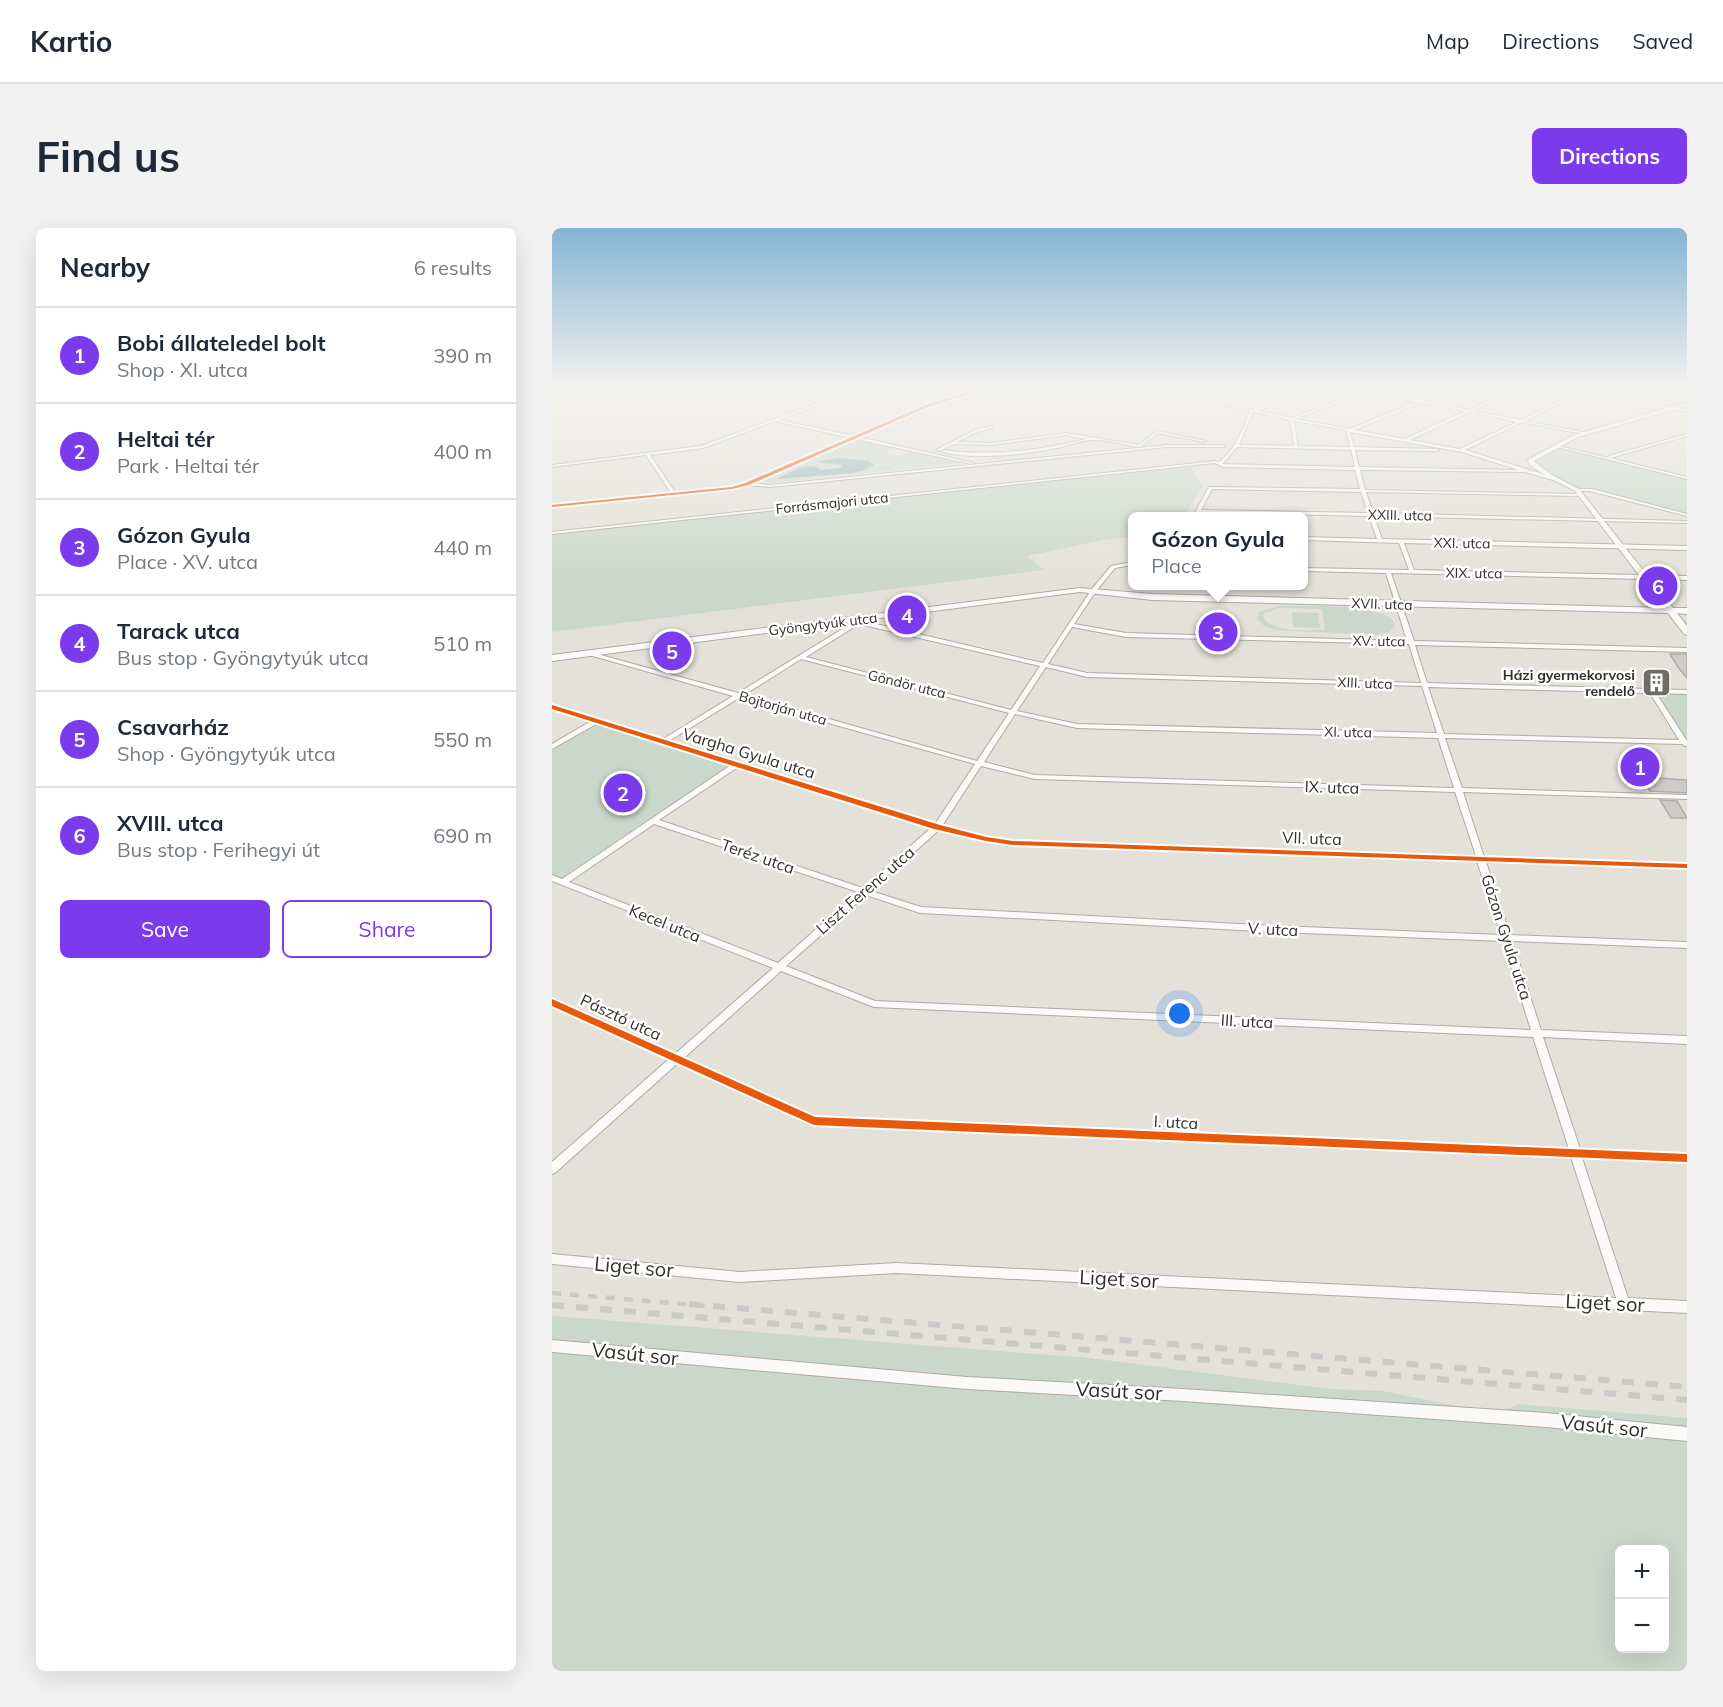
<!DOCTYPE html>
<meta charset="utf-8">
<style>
:root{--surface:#fff;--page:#f2f2f3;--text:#1f2937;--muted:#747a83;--line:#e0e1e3;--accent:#7c3aed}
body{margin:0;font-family:Mulish,sans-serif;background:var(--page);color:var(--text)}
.controls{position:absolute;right:18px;bottom:18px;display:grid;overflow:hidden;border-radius:9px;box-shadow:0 6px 24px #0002}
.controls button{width:54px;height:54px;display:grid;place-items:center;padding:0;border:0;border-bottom:2px solid var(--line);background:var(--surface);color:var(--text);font:30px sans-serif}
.you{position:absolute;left:628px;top:786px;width:21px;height:21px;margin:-15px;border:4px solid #fff;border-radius:50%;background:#1a73e8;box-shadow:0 0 0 9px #1a73e833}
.badge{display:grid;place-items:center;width:39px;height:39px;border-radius:50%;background:var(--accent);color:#fff;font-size:20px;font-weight:700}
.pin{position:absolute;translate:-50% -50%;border:3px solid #fff;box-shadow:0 2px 6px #0006}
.popup{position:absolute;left:576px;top:284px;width:180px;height:78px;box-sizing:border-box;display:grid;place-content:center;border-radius:9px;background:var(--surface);filter:drop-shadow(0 2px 4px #0005);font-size:20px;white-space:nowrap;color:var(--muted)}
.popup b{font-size:22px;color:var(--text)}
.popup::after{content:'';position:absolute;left:50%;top:100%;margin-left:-12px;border:12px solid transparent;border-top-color:var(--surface)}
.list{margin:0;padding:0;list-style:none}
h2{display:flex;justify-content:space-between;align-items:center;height:78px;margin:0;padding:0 24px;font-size:26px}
h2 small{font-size:20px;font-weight:400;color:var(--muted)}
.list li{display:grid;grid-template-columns:39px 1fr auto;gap:18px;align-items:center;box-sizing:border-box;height:96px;padding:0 24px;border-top:2px solid var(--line)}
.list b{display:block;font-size:22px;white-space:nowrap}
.list p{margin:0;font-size:20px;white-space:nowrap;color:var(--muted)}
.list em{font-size:20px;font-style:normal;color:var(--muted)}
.actions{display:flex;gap:12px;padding:18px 24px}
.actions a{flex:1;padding:14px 0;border:2px solid var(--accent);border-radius:9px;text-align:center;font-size:21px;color:var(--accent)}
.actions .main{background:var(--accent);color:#fff}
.map{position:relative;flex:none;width:1135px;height:1443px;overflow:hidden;border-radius:9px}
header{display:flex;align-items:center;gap:36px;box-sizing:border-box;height:84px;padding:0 30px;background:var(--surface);border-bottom:2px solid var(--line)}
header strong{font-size:28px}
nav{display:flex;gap:33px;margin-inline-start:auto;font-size:21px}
.intro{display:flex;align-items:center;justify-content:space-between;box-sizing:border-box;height:144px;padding:0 36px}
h1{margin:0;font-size:42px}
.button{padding:15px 27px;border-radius:9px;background:var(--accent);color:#fff;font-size:21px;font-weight:700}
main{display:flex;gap:36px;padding:0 36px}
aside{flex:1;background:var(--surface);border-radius:9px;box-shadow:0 6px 24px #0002}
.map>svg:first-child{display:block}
.green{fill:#cad8cb;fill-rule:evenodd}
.water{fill:#8fb4b8}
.building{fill:#cfcbc9;stroke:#b1adab;stroke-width:1.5}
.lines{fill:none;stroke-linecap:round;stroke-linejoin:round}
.street-casing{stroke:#adaba4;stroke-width:2}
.secondary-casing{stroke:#adaba4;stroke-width:2}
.street{fill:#fbfaf9;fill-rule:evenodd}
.secondary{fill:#fbfaf9;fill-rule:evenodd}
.rail-far1{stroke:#cacac8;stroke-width:4.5;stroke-dasharray:9 9;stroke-linecap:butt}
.rail{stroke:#cacac8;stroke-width:6;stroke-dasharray:12 12;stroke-linecap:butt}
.cycleway-casing{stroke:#fff;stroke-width:4}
.cycleway{fill:#e8590c;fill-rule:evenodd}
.labels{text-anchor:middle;stroke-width:5;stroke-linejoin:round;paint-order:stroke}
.far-street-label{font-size:14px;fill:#312f29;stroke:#fff}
.far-poi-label{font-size:14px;font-weight:bold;fill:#312f29;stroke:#fff;text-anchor:end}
.street-label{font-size:16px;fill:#312f29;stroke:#fff}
.near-street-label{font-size:20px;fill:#312f29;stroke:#fff}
</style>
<header>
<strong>Kartio</strong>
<nav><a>Map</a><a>Directions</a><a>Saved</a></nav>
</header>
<div class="intro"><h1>Find us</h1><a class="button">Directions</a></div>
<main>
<aside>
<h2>Nearby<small>6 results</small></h2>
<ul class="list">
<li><span class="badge">1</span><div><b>Bobi állateledel bolt</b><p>Shop · XI. utca</p></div><em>390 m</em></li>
<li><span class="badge">2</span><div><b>Heltai tér</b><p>Park · Heltai tér</p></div><em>400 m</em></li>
<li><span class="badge">3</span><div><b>Gózon Gyula</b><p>Place · XV. utca</p></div><em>440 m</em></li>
<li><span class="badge">4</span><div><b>Tarack utca</b><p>Bus stop · Gyöngytyúk utca</p></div><em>510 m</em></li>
<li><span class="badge">5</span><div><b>Csavarház</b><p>Shop · Gyöngytyúk utca</p></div><em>550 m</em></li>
<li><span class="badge">6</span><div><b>XVIII. utca</b><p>Bus stop · Ferihegyi út</p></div><em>690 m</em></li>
</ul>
<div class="actions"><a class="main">Save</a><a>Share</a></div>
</aside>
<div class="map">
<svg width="1135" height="1443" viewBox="0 0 1135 1443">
<rect width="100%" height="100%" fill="#e4e1d9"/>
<!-- green -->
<g class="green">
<polygon points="304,212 342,220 333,224 348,228 359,224 408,235 219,255 211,253"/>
<path d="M1003 218 1135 250V285L1132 287 1038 262C1015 261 997 246 979 234Z"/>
<polygon points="638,239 651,258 632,288 580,288 580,309 551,312 475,328 492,342 0,404 0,304"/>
<path d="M726 378C748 379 835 373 843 396L838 404 825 407 724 402 712 398 705 391 707 384ZM726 380 770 381 773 402C756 402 719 406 711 388L712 385Z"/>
<polygon points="740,384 766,385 768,400 741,399"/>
<polygon points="1099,462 1135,464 1135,518 1131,512"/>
<polygon points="45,493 184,537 11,654 0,650 0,519"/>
<path d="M0 1088 538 1130 779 1161 831 1163 909 1179 953 1182 967 1176 1135 1190V1443H0ZM1068 1322H1112V1420H1068Z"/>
</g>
<!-- water -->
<path class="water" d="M288 230 317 233 322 237 310 243 299 245 225 251C238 245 258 232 269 242L289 240 290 237 263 234Z"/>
<!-- building -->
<g class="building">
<polygon points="1118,426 1135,426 1135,450 1126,439"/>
<polygon points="1090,549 1135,552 1135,565 1098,563"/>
<polygon points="1108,572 1125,573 1135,590 1119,590"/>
</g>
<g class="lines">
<defs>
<g id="street">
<path d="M309 159H314L307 162 375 177 433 159H438L376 179 307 209 422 235 420 236 303 211 201 255 218 257 615 217H672L674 218 672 219H615L218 259 195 257 180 261 0 279V277L119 265 94 227 0 239V237L149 218ZM303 163 371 178 302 208 227 192ZM223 193 298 210 193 255 180 259 123 264 98 227 151 220Z"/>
<path d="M585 159H591L655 172 692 159H697L658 173 700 182 762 159H767L705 183 740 190 810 163 790 159 867 172 900 159H904L871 173 917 182 968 159H972L921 183 969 192 1025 164 999 159 1028 163 1037 159H1041L1033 164 1135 182V184L1029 165 973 193 1031 204 1032 206 970 194 913 222 1010 252 1008 254 973 244 808 242 813 262 1030 266 1032 267 1030 268 814 264 821 285 1135 293V295L822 288 830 311 1135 318V322L852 315 862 342 1135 348V352L839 345 862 413 1135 420V424L863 417 875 455 1135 462V466L1104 465 1135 513V518H1133L1130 516 893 510 910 560 1135 567V571L911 564 932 629 1135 636V640L934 634 958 707 1135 714V720L960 713 989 802 1135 808V816L991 809 1028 921 1135 926V934L1030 930 1076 1070 1135 1073V1085L345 1045 188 1054 0 1036V1026L188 1044 345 1035 1064 1070 1019 929 262 897 126 835 4 944 0 946V934L117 831 0 778V771L123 826 221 740 0 653V647L10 651 179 537 46 495 0 521V516L39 493 0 481V477L111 511 181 468 34 426V424H38L186 465 310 389 313 391 311 393 491 435 540 361 559 338 580 334V337L563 340 544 363 522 396 574 405 855 413 834 345 752 343V340L857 342 847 315 752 312V309L825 311 817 288 647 284 645 288H641L657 259 808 261 803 242 671 239 663 235 0 306V304L664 233 667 234C684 221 690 202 698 183ZM814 164 863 174 798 201 744 191ZM868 175 913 183 853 211 803 202ZM701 184 738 192 742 218 687 217ZM918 184 965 194 908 221 858 212ZM742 193 794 202 798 219 746 218ZM798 204 910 224 967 242 807 239 803 222 885 223 887 222 885 221 802 219ZM685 219 799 222 803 239 670 236 675 231ZM660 261 809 264 816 285 649 282ZM307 396 488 438 459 482 254 429ZM520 399 574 409 857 416 869 455 535 445 496 436ZM249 431 457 485 425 533 192 467ZM494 439 535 449 870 458 885 505 525 496 465 483ZM876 459 1098 465 1127 512 892 506ZM187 470 423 536 383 596 117 513ZM463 486 525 500 886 510 902 560 483 547 432 534ZM429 538 483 551 903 564 924 628 461 613 434 609 390 598ZM186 539 379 600 311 660 107 592ZM102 596 306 664 226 735 17 654ZM387 602 434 613 461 617 925 633 949 707 726 698 369 679 319 663ZM314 667 368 685 726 704 951 713 979 802 323 773 234 738ZM229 743 322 779 981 809 1017 921 263 889 132 830Z"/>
<polygon points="1092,159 1099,159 1135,165 1135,167"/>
<path d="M440 198 441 200 425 204 405 214 439 215 514 205 587 217 605 203 654 213 652 214 606 205 588 219C573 217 557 212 542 212 531 211 516 218 505 220 476 226 416 233 389 223L391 222C439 228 487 223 534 211L514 207 439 217 402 216 387 223 384 222 423 202Z"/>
<polygon points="1135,206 1135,208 1058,230 1135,249 1135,251 1001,218 1003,217 1056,230 1057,228"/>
<polygon points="1025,261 1040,261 1135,286 1135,288 1038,263 1023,263"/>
<polygon points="0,1112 415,1149 631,1161 994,1185 1135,1199 1135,1213 994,1199 631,1173 415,1161 0,1124"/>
</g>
<polygon id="secondary" points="1135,174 1135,178 1026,209 982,233 1000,247 1027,261 1121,380 1135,380 1135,386 1125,385 1135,398 1135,407 1132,406 1116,385 600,372 528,364 0,433 0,427 528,360 600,366 1112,380 1023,263 996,249 978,237 975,232 1022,207"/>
</defs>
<!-- street casing -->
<use href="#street" class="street-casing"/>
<!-- secondary casing -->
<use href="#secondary" class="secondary-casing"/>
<!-- street -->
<use href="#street" class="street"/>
<!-- secondary -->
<use href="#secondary" class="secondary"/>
<!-- rail-far1 -->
<g class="rail-far1">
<polyline points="0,1065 155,1078"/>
<polyline points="0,1077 10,1078"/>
</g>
<!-- rail -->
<g class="rail">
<polyline points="137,1076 1135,1159"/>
<polyline points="0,1077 1135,1172"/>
</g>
<defs>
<g id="cycleway">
<polygon points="433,159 438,159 376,179 197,257 180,261 0,279 0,277 180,259 193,255 374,177"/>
<polygon points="0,477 388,597 434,609 461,613 1135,636 1135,640 461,617 434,613 382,601 0,481"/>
<polygon points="0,771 263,889 1135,926 1135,934 262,897 0,778"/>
</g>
</defs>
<!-- cycleway casing -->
<use href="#cycleway" class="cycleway-casing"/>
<!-- cycleway -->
<use href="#cycleway" class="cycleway"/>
</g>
<!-- sky -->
<linearGradient id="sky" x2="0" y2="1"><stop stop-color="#84b4d5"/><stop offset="0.44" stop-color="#f3f2ee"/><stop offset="1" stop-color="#f3f2ee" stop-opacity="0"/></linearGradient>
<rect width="1135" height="361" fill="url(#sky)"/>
<!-- icons -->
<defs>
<symbol id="building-square" viewBox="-11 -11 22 22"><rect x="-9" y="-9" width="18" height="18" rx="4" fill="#706d67" stroke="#fff"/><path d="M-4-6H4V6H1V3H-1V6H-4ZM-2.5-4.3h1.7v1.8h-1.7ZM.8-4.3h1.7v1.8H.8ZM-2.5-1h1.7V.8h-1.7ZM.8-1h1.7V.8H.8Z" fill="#fff"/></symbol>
</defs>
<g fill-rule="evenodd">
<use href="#building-square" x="1088" y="438" width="33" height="33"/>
</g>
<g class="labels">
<!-- far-street labels -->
<g class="far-street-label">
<text transform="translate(280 275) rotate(-6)" y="5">Forrásmajori utca</text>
<text transform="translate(848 287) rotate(1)" y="5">XXIII. utca</text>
<text transform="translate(910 315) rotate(1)" y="5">XXI. utca</text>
<text transform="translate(922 345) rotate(1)" y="5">XIX. utca</text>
<text transform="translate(830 376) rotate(2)" y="5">XVII. utca</text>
<text transform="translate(271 396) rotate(-7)" y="5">Gyöngytyúk utca</text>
<text transform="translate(827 413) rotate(1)" y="5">XV. utca</text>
<text transform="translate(813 455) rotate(2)" y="5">XIII. utca</text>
<text transform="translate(355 456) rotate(14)" y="5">Göndör utca</text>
<text transform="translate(231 480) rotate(16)" y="5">Bojtorján utca</text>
<text transform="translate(796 504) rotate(1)" y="5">XI. utca</text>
</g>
<!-- far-poi labels -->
<g class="far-poi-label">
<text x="1083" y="452">Házi gyermekorvosi<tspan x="1083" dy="16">rendelő</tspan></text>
</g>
<!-- street labels -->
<g class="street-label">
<text transform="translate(197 525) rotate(17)" y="6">Vargha Gyula utca</text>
<text transform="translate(780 559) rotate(2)" y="6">IX. utca</text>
<text transform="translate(760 610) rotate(2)" y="6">VII. utca</text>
<text transform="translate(206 628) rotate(19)" y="6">Teréz utca</text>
<text transform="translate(313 662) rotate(-41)" y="6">Liszt Ferenc utca</text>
<text transform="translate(113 695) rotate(22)" y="6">Kecel utca</text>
<text transform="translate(721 701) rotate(3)" y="6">V. utca</text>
<text transform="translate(955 709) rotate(72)" y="6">Gózon Gyula utca</text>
<text transform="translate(69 789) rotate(25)" y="6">Pásztó utca</text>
<text transform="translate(695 793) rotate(3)" y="6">III. utca</text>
<text transform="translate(624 894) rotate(3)" y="6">I. utca</text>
</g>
<!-- near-street labels -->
<g class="near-street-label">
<text transform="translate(82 1039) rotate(5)" y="7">Liget sor</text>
<text transform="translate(567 1051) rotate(3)" y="7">Liget sor</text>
<text transform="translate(1053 1075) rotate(3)" y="7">Liget sor</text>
<text transform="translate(83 1126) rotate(6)" y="7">Vasút sor</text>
<text transform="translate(567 1163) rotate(3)" y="7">Vasút sor</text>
<text transform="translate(1052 1198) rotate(6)" y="7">Vasút sor</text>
</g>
</g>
</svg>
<div class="controls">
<button>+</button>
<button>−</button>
</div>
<div class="you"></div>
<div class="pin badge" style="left:1088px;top:539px">1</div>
<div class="pin badge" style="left:71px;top:565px">2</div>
<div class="pin badge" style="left:666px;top:404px">3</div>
<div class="popup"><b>Gózon Gyula</b>Place</div>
<div class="pin badge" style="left:355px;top:387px">4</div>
<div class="pin badge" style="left:120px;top:423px">5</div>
<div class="pin badge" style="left:1106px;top:358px">6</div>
</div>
</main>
